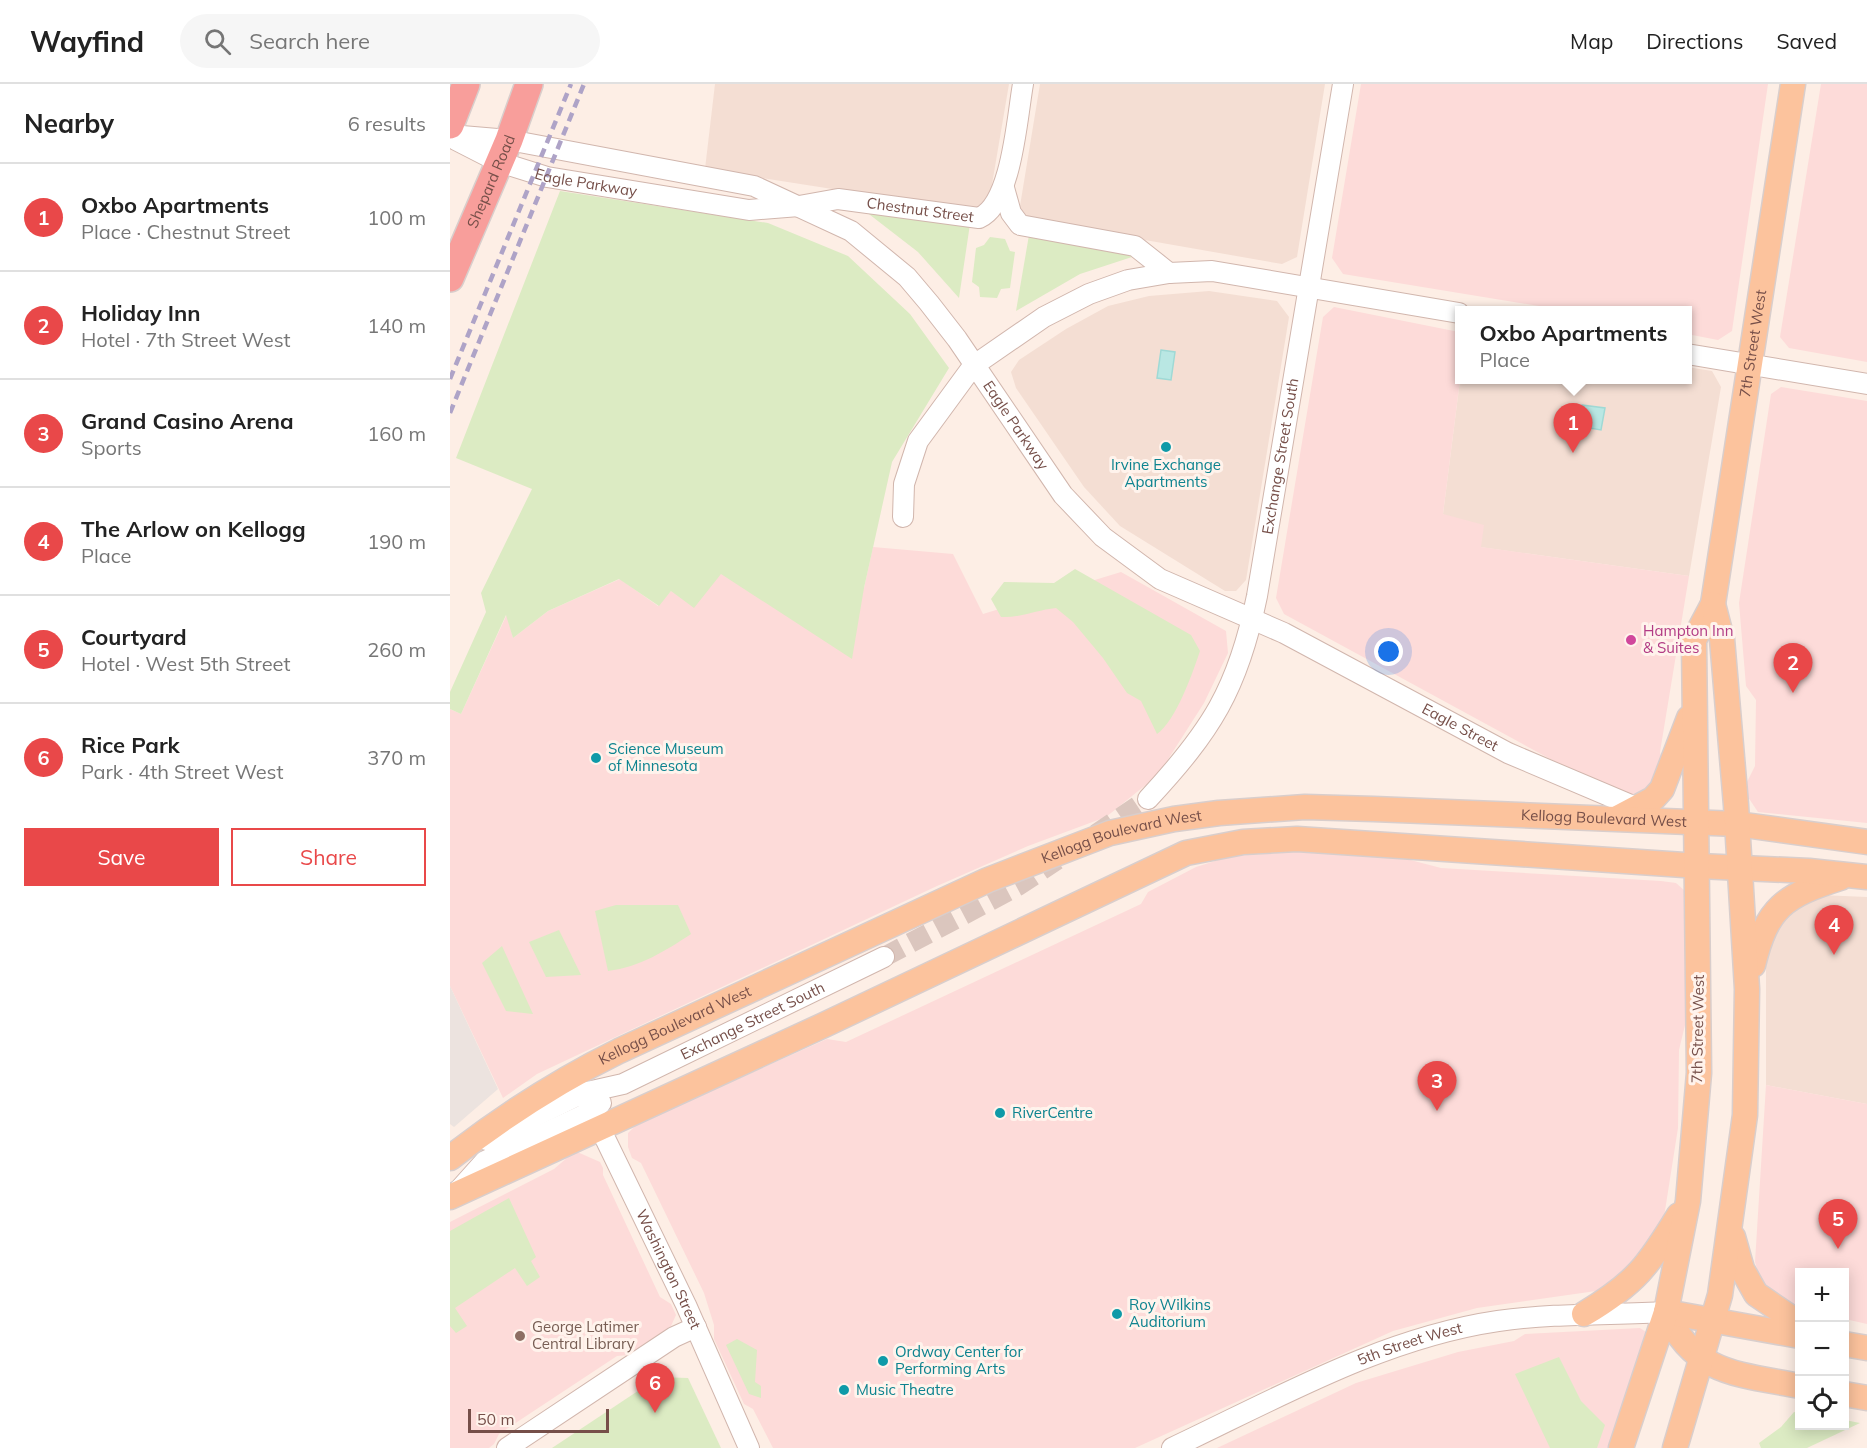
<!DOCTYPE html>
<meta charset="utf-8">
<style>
:root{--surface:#fff;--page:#f6f6f6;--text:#222;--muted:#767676;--line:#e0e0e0;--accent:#e94849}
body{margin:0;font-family:Mulish,sans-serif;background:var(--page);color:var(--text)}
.controls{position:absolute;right:18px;bottom:18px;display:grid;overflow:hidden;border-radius:0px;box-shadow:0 3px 15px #0003}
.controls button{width:54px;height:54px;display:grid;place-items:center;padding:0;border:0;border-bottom:2px solid var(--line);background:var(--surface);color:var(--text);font:30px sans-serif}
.scale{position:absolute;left:18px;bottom:15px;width:141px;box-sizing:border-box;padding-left:6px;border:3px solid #764f49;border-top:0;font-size:16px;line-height:21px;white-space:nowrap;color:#764f49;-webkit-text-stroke:4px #fff3ec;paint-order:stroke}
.you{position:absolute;left:939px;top:568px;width:21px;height:21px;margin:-15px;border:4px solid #fff;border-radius:50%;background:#1a73e8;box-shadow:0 0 0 9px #1a73e833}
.badge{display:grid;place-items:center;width:39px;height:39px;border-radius:50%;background:var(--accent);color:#fff;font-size:20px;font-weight:700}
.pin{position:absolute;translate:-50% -50px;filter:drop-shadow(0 2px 3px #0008)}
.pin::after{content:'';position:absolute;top:32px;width:21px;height:18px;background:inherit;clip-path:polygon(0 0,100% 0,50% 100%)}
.popup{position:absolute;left:1005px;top:222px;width:237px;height:78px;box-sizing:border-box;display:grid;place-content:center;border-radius:0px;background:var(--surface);filter:drop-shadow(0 2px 4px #0005);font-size:20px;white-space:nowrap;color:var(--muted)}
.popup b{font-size:22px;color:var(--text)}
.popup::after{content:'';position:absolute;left:50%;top:100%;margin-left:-12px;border:12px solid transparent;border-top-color:var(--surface)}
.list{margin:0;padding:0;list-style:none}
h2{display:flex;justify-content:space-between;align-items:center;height:78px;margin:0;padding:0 24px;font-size:26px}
h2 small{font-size:20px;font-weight:400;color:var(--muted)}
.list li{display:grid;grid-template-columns:39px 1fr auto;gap:18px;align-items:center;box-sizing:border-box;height:108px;padding:0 24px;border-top:2px solid var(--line)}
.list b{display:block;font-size:22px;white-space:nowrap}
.list p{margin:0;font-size:20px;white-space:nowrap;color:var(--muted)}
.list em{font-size:20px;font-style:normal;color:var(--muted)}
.actions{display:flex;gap:12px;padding:18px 24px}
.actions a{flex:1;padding:14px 0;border:2px solid var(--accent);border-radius:0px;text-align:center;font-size:21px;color:var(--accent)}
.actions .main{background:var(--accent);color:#fff}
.icon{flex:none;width:33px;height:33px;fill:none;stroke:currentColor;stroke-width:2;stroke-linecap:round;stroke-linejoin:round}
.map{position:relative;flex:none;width:1417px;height:1364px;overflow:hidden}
header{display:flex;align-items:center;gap:36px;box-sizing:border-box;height:84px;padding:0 30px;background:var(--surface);border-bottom:2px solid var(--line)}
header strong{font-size:28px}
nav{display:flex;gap:33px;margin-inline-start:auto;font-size:21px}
.search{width:420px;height:54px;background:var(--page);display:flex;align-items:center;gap:15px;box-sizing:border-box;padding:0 21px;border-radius:33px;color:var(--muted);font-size:22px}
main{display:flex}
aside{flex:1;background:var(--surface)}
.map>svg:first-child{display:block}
.residential{fill:#f4ded3}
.commercial{fill:#fddbd9}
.industrial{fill:#ece3df}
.green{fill:#dcebc3}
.water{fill:#b9e7e3;stroke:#9fd9d5;stroke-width:1.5}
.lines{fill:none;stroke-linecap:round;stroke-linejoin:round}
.minor-tunnel{stroke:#dbc6be;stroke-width:20;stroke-dasharray:20 10;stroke-linecap:butt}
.minor-casing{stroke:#d1b6ad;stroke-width:22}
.major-casing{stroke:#d9cecc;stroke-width:27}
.highway-casing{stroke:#d9cecc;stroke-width:30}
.minor{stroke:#fff;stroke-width:20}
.major{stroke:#fcc39d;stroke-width:24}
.highway{stroke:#f89e9b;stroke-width:27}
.rail{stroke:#aea3c7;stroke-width:4.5;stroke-dasharray:9 6;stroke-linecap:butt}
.culture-dot{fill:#0f9aa8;stroke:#fff3ec;stroke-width:2}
.hotel-dot{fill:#d1479c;stroke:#fff3ec;stroke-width:2}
.education-dot{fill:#8d6e63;stroke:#fff3ec;stroke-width:2}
.labels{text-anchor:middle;stroke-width:6;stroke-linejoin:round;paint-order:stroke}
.street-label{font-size:15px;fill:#764f49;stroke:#fff3ec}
.culture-label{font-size:15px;fill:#0d838f;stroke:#fff3ec;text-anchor:start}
.hotel-label{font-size:15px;fill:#b23c85;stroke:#fff3ec;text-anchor:start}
.education-label{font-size:15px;fill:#785e54;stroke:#fff3ec;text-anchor:start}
</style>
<header>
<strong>Wayfind</strong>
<div class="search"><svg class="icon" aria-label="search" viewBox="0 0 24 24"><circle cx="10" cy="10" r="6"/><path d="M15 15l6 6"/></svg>Search here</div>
<nav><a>Map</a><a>Directions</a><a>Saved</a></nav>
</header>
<main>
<aside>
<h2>Nearby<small>6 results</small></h2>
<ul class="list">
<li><span class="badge">1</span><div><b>Oxbo Apartments</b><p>Place · Chestnut Street</p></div><em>100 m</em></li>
<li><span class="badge">2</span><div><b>Holiday Inn</b><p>Hotel · 7th Street West</p></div><em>140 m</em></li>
<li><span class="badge">3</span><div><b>Grand Casino Arena</b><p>Sports</p></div><em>160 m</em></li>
<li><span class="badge">4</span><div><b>The Arlow on Kellogg</b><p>Place</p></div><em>190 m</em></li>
<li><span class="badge">5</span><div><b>Courtyard</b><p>Hotel · West 5th Street</p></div><em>260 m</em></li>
<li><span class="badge">6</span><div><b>Rice Park</b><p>Park · 4th Street West</p></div><em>370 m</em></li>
</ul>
<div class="actions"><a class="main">Save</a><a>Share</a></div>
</aside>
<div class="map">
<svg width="1417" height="1364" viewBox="0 0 1417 1364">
<rect width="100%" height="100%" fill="#fdeee5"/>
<!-- residential -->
<g class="residential">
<polygon points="265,0 559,0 539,118 523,127 255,85"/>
<polygon points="590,0 875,0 847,173 832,180 575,135 570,122"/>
<polygon points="759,207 827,217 839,233 796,496 786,507 775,507 670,442 634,403 566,304 561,288 569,276 616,245 658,222 699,212"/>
<polygon points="1237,283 1262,287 1271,303 1239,492 1030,463 993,430 1010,296 1237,296"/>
<polygon points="1370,811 1417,813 1417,1020 1316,1001 1316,882 1323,847 1345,823"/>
</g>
<!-- commercial -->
<g class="commercial">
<polygon points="911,0 1318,0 1282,247 1268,256 1237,250 1237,226 1113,226 893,190 882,174"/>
<polygon points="1371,0 1417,0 1417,278 1339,264 1330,253"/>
<polygon points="884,223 1009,248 1010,296 993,430 1034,441 1031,463 1239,492 1210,668 1213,681 1200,705 1173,713 1115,683 834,530 826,514 873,233"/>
<polygon points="1331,303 1417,317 1417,739 1308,728 1298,713 1297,698 1305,682 1306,616 1296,602 1289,519 1321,310"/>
<polygon points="423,463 503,470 533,530 671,488 776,547 778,569 754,619 708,691 656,733 578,762 487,802 87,990 53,1014 0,902 0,625 11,630 57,530 63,554 98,527 170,495 208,522 221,507 271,490 414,504"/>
<polygon points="860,767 945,772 991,784 1211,797 1226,799 1235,807 1242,912 1229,966 1228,1044 1214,1133 1200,1168 1153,1206 1027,1224 943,1247 685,1364 323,1364 303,1325 294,1320 264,1255 264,1241 254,1209 191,1079 182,1074 178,1063 178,1049 187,1040 377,955 396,958 691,820 698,808 746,783 781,772"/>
<polygon points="1316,1001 1417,1020 1417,1240 1395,1235 1394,1188 1350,1188 1349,1222 1326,1215 1311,1199 1305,1178"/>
<polygon points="125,1067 150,1078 153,1084 153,1091 210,1213 221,1220 226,1231 221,1242 179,1271 167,1272 49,1350 44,1360 39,1364 0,1364 0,1138 104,1085"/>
<polygon points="1190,1244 1196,1248 1196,1257 1162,1364 767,1364 906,1299 1008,1268 1064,1257 1075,1250"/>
</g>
<!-- industrial -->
<polygon class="industrial" points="0,902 48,1005 4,1043 0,1040"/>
<!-- green -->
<g class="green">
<polygon points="110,107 318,139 398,172 460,230 499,284 442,378 414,504 402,575 271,490 244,524 221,507 209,522 169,495 98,527 63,554 56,531 11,630 0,625 0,608 36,528 31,509 82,405 6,374"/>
<polygon points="415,127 520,140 509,214 468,168"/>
<polygon points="579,151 683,170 682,173 630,190 566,227"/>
<polygon points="540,153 555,155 560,167 565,168 560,204 551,205 547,214 530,213 529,203 522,198 526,164 534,161"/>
<path d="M625 485 741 551 750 567C743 588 726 637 707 650L691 617 677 609 653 574 623 538 606 524C587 526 570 534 551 533L541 515 554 498 604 499Z"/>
<path d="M166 821H228L241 850C215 867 190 883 158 887L145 827Z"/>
<polygon points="109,846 131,891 96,893 79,858"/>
<polygon points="52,862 83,930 56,927 32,879"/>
<polygon points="59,1114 86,1173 81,1177 90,1193 77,1202 65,1184 5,1224 17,1242 6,1249 0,1242 0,1147"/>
<polygon points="287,1255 307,1266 305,1298 311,1302 311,1314 299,1310 276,1261"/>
<polygon points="1109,1273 1131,1317 1155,1341 1147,1364 1100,1364 1065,1290"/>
<polygon points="209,1293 238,1294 271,1364 102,1364"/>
<polygon points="1344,1328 1349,1329 1350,1342 1394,1342 1395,1336 1410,1339 1357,1364 1311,1364 1309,1359 1331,1343"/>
</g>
<!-- water -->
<g class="water">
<polygon points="711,266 725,268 721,296 707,294"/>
<polygon points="1132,321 1155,324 1151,346 1128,342"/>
</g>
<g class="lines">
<!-- minor-tunnel -->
<g class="minor-tunnel">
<polyline points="646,750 698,715"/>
<polyline points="434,873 568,802 607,776"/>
</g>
<defs>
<g id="minor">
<path id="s1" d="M0 51 59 56 304 102 401 147 457 193 479 219 507 255 613 411 653 453 710 495 834 549 1058 669 1197 728"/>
<path id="s2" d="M6 56 49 78 97 93 299 126 349 122 388 115 529 134C562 120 567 33 573 0"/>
<polyline points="554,104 561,129 570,141 685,162 719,189"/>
<polyline points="1237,270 1417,300"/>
<polyline points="453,433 454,400 468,357 523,282 594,233 639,210 678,196 719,189 762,187 1009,229"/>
<path id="s3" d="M698 715C761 647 788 605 807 512L893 0"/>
<path id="s4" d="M133 1009 236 1221 299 1364"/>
<path id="s5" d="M37 1056 133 1009 173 1000 434 873"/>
<polyline points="9,1106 35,1077 142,1027 151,1019"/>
<polyline points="57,1364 224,1253 246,1243"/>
<path id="s6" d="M722 1364C826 1315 932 1254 1048 1237 1104 1229 1160 1231 1216 1228"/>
</g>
<g id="major">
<polyline points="1167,734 1203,715 1212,705 1239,634"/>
<path d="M1303 881C1317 823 1334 812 1390 794"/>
<path id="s7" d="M0 1074C54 1032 108 997 169 967L538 796 660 749 724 735 769 729 855 723 924 725 1287 740 1417 758"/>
<polyline points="0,1113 374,941 736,769 793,758 847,755 1249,782 1359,787 1417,793"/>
<polyline points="1283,1153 1292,1185 1306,1210 1350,1240"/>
<path d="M1216 1228C1244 1291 1289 1290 1350 1302"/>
<polyline points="1216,1228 1350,1252"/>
<path d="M1134 1230C1186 1199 1198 1182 1229 1131"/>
<polyline points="1394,1260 1417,1264"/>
<polyline points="1394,1310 1417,1314"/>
<path id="s8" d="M1171 1364 1216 1228 1238 1117 1249 989 1244 556 1263 520 1343 0"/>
<polyline points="1225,1364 1270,1211 1295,1031 1297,905 1286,721 1272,555 1263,520"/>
</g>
<g id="highway">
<polyline points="0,41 16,0"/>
<path id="s9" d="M0 194 59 56 79 0"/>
</g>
</defs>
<!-- minor casing -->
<use href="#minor" class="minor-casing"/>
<!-- major casing -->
<use href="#major" class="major-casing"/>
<!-- highway casing -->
<use href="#highway" class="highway-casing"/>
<!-- minor -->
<use href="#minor" class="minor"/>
<!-- major -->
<use href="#major" class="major"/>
<!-- highway -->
<use href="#highway" class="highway"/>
<!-- rail -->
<g class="rail">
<polyline points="0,295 121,0"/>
<polyline points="0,329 134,0"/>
</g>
</g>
<!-- markers -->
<g class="culture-dot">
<circle cx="716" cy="363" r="6"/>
<circle cx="146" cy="674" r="6"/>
<circle cx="550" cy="1029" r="6"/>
<circle cx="667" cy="1230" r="6"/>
<circle cx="433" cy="1277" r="6"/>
<circle cx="394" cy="1306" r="6"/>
</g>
<circle class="hotel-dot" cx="1181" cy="556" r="6"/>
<circle class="education-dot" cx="70" cy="1252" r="6"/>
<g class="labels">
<!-- street labels -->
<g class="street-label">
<text dy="5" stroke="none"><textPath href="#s9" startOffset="105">Shepard Road</textPath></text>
<text dy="5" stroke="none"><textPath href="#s2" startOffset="138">Eagle Parkway</textPath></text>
<text dy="5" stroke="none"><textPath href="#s2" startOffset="476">Chestnut Street</textPath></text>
<text dy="5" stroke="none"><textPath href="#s8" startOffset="1122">7th Street West</textPath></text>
<text dy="5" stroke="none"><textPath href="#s1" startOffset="672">Eagle Parkway</textPath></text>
<text dy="5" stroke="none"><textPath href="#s3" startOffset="376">Exchange Street South</textPath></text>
<text dy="5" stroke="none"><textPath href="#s1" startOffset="1220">Eagle Street</textPath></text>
<text dy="5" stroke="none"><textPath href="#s7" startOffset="1234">Kellogg Boulevard West</textPath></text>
<text dy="5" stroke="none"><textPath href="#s7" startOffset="748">Kellogg Boulevard West</textPath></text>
<text dy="5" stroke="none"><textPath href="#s5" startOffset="292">Exchange Street South</textPath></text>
<text dy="5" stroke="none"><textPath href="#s7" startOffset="262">Kellogg Boulevard West</textPath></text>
<text transform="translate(1248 945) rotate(-89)" y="5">7th Street West</text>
<text dy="5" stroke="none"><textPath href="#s4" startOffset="196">Washington Street</textPath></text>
<text dy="5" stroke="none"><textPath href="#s6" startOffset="260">5th Street West</textPath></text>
</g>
<!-- culture labels -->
<g class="culture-label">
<text x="716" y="386" text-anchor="middle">Irvine Exchange<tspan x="716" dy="17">Apartments</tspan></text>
<text x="158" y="670">Science Museum<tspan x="158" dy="17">of Minnesota</tspan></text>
<text x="562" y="1034">RiverCentre</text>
<text x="679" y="1226">Roy Wilkins<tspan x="679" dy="17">Auditorium</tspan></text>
<text x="445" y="1273">Ordway Center for<tspan x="445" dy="17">Performing Arts</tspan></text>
<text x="406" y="1311">Music Theatre</text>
</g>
<!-- hotel labels -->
<g class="hotel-label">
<text x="1193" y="552">Hampton Inn<tspan x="1193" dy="17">&amp; Suites</tspan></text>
</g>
<!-- education labels -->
<g class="education-label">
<text x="82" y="1248">George Latimer<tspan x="82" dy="17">Central Library</tspan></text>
</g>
</g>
</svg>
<div class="controls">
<button>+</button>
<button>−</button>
<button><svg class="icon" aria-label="locate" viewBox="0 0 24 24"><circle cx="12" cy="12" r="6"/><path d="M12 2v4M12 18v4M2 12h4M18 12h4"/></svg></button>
</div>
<div class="scale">50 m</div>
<div class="you"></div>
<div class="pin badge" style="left:1123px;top:369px">1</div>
<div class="popup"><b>Oxbo Apartments</b>Place</div>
<div class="pin badge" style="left:1343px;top:609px">2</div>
<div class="pin badge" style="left:987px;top:1027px">3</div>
<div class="pin badge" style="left:1384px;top:871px">4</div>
<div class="pin badge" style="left:1388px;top:1165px">5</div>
<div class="pin badge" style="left:205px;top:1329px">6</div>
</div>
</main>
